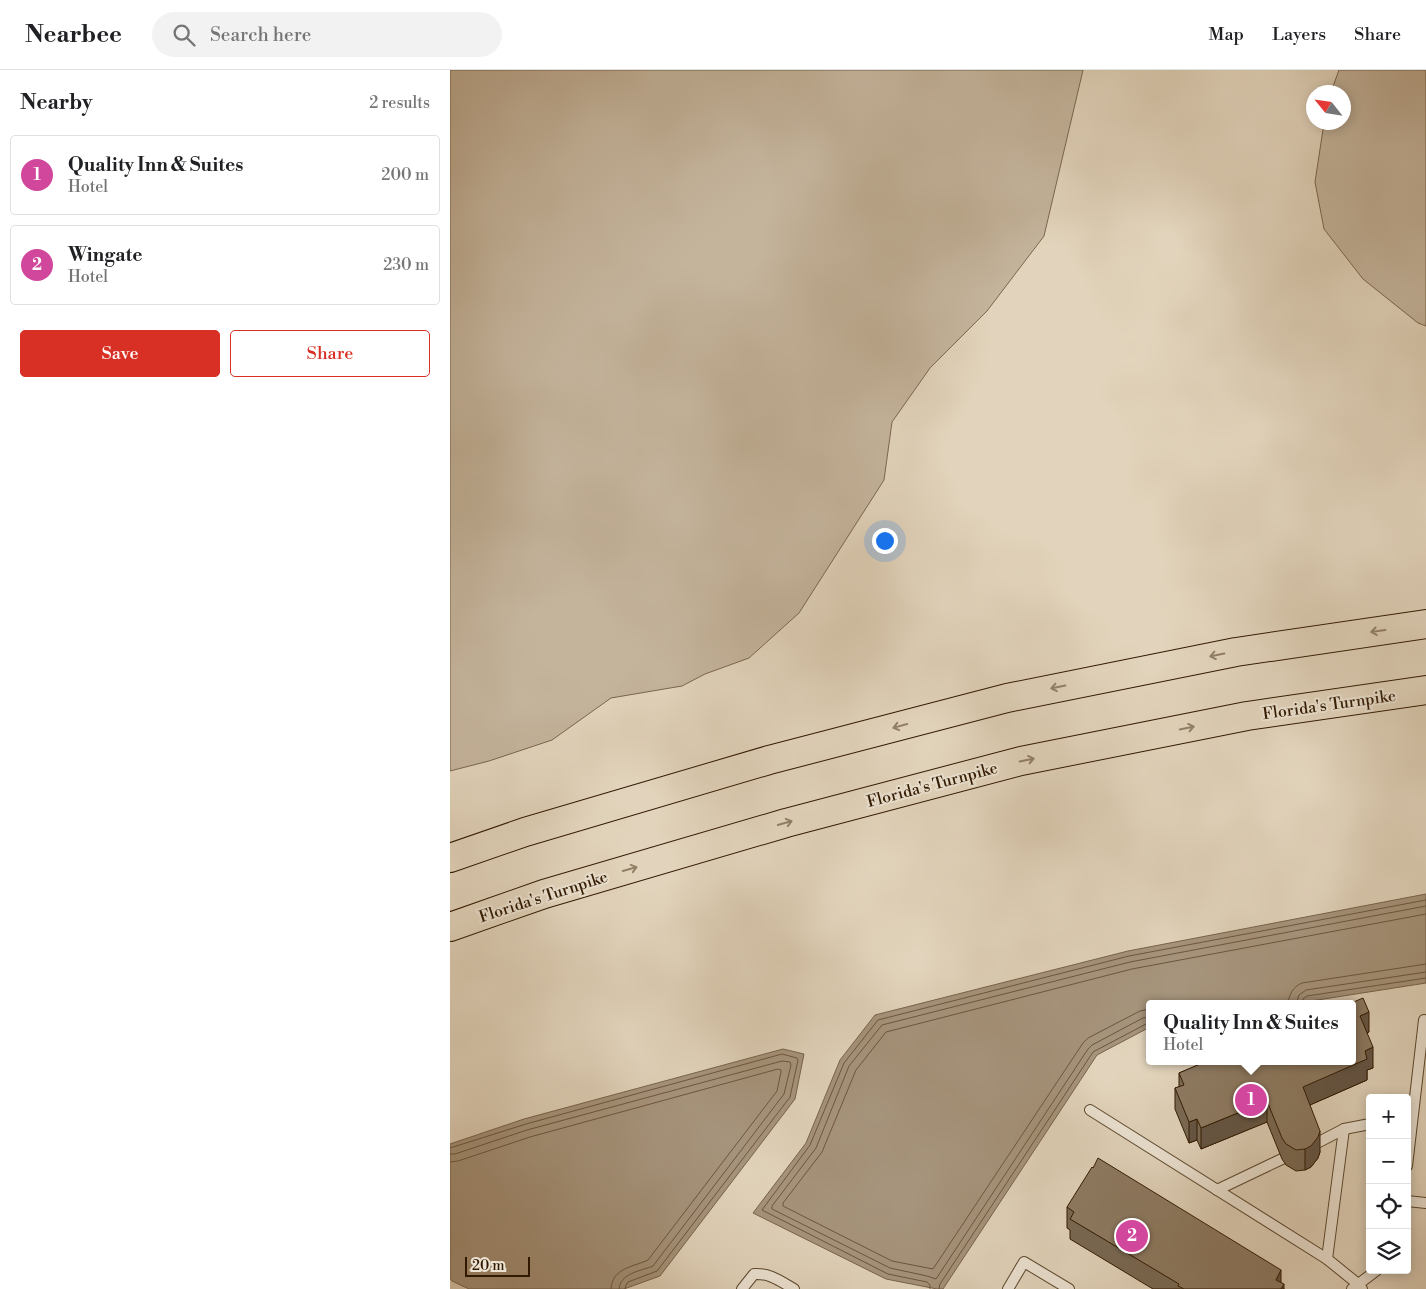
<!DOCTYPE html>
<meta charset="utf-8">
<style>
:root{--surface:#fff;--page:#f2f2f2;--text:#202124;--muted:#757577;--line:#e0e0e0;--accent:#d93025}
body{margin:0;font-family:"Libre Bodoni",serif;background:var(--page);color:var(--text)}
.controls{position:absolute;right:15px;bottom:15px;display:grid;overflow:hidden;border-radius:5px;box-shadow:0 2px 12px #0003}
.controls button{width:45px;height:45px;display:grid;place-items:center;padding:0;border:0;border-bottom:1px solid var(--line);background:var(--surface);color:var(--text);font:25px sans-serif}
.compass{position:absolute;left:856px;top:15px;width:45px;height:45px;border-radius:50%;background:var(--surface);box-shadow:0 2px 12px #0003;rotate:300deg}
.scale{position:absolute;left:15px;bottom:12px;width:65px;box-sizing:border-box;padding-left:5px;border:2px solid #311900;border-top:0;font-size:14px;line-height:18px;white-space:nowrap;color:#311900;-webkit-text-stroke:4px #ece3d3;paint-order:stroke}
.you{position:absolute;left:434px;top:470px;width:18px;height:18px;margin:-12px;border:4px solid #fff;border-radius:50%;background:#1a73e8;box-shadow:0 0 0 8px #1a73e833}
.badge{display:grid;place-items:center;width:32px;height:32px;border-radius:50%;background:var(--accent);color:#fff;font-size:16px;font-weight:700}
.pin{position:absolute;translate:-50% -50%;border:2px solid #fff;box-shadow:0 1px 5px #0006}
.popup{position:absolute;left:696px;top:930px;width:210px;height:65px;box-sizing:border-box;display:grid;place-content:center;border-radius:5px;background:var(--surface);filter:drop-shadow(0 1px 4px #0005);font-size:16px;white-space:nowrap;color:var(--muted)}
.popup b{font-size:19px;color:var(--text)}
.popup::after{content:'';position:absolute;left:50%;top:100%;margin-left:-10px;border:10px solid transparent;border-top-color:var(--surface)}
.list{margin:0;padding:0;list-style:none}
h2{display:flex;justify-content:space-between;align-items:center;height:65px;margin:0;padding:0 20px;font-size:21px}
h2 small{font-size:16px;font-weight:400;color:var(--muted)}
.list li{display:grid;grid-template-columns:32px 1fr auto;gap:15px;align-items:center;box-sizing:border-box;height:80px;margin:0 10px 10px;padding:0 10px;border:1px solid var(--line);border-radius:5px}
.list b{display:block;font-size:19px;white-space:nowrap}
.list p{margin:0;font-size:16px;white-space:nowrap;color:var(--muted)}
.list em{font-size:16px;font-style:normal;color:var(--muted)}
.actions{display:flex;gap:10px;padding:15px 20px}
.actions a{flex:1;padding:11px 0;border:1px solid var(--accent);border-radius:5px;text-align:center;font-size:18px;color:var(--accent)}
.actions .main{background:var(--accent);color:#fff}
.icon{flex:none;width:28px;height:28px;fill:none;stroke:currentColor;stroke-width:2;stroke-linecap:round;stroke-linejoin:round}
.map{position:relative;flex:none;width:976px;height:1219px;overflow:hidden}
header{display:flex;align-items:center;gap:30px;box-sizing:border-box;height:70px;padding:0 25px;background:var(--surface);border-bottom:1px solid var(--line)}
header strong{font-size:24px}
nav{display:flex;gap:28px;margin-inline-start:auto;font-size:18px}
.search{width:350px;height:45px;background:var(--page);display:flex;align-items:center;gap:12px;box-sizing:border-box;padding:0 18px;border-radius:28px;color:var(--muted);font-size:19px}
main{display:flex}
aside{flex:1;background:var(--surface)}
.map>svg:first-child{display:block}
.green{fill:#c4b49c;stroke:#7a664e}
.water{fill:#a6947c;stroke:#77634a}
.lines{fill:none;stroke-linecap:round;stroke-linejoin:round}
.shore{stroke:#6c563e;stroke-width:1}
.service-casing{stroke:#5d482f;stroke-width:12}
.motorway-casing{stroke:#311900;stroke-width:30}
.service{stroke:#ece3d3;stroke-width:10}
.motorway{stroke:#e2d4bc;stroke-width:28}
.wall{fill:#796954;stroke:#311900}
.shaded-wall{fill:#635545;stroke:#311900}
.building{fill:#8d7a62;stroke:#311900}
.oneway{stroke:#928067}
.labels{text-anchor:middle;stroke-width:4;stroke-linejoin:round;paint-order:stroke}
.street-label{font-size:16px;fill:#311900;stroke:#ece3d3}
</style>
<header>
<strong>Nearbee</strong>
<div class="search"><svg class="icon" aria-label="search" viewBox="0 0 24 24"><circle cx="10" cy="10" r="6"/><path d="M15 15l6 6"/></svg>Search here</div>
<nav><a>Map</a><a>Layers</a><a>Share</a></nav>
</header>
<main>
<aside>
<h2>Nearby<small>2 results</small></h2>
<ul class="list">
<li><span class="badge" style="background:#d1479c">1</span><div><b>Quality Inn &amp; Suites</b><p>Hotel</p></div><em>200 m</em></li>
<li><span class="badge" style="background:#d1479c">2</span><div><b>Wingate</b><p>Hotel</p></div><em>230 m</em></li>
</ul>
<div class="actions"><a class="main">Save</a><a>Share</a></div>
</aside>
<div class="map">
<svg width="976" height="1219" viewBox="0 0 976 1219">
<rect width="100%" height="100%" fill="#e2d4bc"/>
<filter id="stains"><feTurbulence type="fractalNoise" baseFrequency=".004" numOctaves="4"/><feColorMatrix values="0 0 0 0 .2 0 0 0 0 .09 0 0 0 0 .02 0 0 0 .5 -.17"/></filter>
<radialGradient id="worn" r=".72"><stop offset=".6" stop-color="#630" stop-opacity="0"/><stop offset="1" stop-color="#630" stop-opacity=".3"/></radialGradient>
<!-- green -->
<g class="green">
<polygon points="0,0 633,0 594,166 537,241 480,298 442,352 434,410 349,543 299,588 255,604 232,616 161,628 102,670 39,691 0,701"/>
<polygon points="889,0 976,0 976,256 968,253 913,209 874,159 865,112 874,53 894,52 894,22 881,22"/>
</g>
<!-- water -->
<g class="water">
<polygon points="976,824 976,913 842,934 700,934 700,957 647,985 493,1219 487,1219 436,1209 303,1143 356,1073 390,990 425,945 678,881"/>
<polygon points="333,979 354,984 345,1029 210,1206 174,1219 19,1219 2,1211 0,1208 0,1074 74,1049"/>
</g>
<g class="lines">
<!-- shore -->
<g class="shore">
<path d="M838 934C839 924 843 917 852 913L976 894"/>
<polyline points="846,934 849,925 856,920 976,902"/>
<polyline points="852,934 853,929 857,926 976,908"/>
<polyline points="700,939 690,941 638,968 633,973 483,1199 442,1191 333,1136 333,1133 372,1082 406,1000 436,962 682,899 976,844"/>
<polyline points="700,947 693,948 642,975 638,979 486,1209 477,1206 440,1198 322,1139 322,1136 366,1078 399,996 432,955 680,892 976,836"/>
<polyline points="0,1078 76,1054 332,984 347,988 348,990 340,1027 207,1201 178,1212 176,1215 175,1219"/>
<path d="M0 1084H5L77 1060 332 991 340 992 341 995 334 1024 203 1196C191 1201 170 1203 169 1219"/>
<path d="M0 1092 8 1091 80 1067 328 999 331 1000V1002L327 1021 198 1190C183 1197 162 1198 161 1219"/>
<polyline points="480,1219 480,1215 477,1212 438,1204 312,1140 360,1075 394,993 428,950 679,886 976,830"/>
<polyline points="489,1219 490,1214 643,982 696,954 700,953"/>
</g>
<defs>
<g id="service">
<polyline points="640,1040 877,1189 908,1214 912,1219"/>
<polyline points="867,1073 894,1059 920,1054"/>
<polyline points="957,1096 974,950"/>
<polyline points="767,1120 832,1089"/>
<polyline points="957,1131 976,1133"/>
<polyline points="877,1189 894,1059"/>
<path d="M292 1219 304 1204C320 1203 330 1211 344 1219"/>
<polyline points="558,1219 574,1192 619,1219"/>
<polyline points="902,1219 927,1200"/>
</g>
<g id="motorway">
<polyline points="0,788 75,762 319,690 557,628 786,582 976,554"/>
<polyline points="0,857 94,824 336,753 571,691 797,646 976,620"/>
</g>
</defs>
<!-- service casing -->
<use href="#service" class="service-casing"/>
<!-- motorway casing -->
<use href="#motorway" class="motorway-casing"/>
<!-- service -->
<use href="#service" class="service"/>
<!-- motorway -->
<use href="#motorway" class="motorway"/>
</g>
<!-- wall -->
<g class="wall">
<polygon points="902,934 919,962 917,963 923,998 917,1000 917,1010 860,1035 870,1082 868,1088 861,1097 855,1100 846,1101 836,1095 832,1089 817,1052 751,1079 747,1070 739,1073 725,1039 725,1018 729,1017 729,1003"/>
<polygon points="617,1137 831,1213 834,1219 703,1219 620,1169 620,1160 617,1158"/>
</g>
<!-- shaded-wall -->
<g class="shaded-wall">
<polygon points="919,942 919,962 910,966 910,946"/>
<polygon points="923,977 923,998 917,1000 917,1010 853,1038 853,1017 915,981"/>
<polygon points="817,1031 817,1052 751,1079 751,1058"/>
<polygon points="747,1049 747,1070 739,1073 739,1052"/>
<polygon points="870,1061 870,1082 868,1088 861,1097 855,1100 855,1079"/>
<polygon points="831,1200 831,1218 834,1214 834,1219 826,1219 826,1210"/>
</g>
<!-- building -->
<g class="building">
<polygon points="913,928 919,942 910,946 923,977 915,981 917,989 853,1017 870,1061 868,1067 861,1076 855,1079 846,1080 836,1074 832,1068 817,1031 751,1058 747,1049 739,1052 725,1018 734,1015 729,1003 757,991 902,991 902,934 899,934"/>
<polygon points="648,1088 831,1200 826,1210 834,1214 831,1219 734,1219 728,1216 729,1214 620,1149 624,1142 617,1137 642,1097 643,1098"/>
</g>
<!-- one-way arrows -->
<defs><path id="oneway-shaft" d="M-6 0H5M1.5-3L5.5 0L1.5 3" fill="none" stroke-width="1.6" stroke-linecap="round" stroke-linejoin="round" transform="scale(1.25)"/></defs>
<g class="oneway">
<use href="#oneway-shaft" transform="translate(928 561) rotate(172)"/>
<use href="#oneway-shaft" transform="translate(767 585) rotate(169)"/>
<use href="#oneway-shaft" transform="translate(608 617) rotate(169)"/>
<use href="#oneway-shaft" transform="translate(450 656) rotate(165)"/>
<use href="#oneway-shaft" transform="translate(737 658) rotate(-11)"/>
<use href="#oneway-shaft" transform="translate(577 690) rotate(-12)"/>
<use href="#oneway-shaft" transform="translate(335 753) rotate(-16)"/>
<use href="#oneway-shaft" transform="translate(180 799) rotate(-16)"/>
</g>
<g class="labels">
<!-- street labels -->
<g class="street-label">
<text transform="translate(879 634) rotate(-8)" y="6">Florida's Turnpike</text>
<text transform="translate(482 714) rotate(-15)" y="6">Florida's Turnpike</text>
<text transform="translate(93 826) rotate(-18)" y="6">Florida's Turnpike</text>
</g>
</g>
<rect width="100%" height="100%" filter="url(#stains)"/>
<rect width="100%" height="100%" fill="url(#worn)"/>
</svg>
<div class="controls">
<button>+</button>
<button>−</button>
<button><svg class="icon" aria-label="locate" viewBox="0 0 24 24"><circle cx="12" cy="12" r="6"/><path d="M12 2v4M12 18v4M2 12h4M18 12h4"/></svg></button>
<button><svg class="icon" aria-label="layers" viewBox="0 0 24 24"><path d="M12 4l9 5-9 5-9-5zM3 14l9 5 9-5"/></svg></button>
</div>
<svg class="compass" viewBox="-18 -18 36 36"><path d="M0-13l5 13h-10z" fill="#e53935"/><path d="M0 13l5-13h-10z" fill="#757577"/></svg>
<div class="scale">20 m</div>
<div class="you"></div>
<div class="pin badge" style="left:801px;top:1030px;background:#d1479c">1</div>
<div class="popup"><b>Quality Inn &amp; Suites</b>Hotel</div>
<div class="pin badge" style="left:682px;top:1166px;background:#d1479c">2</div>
</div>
</main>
